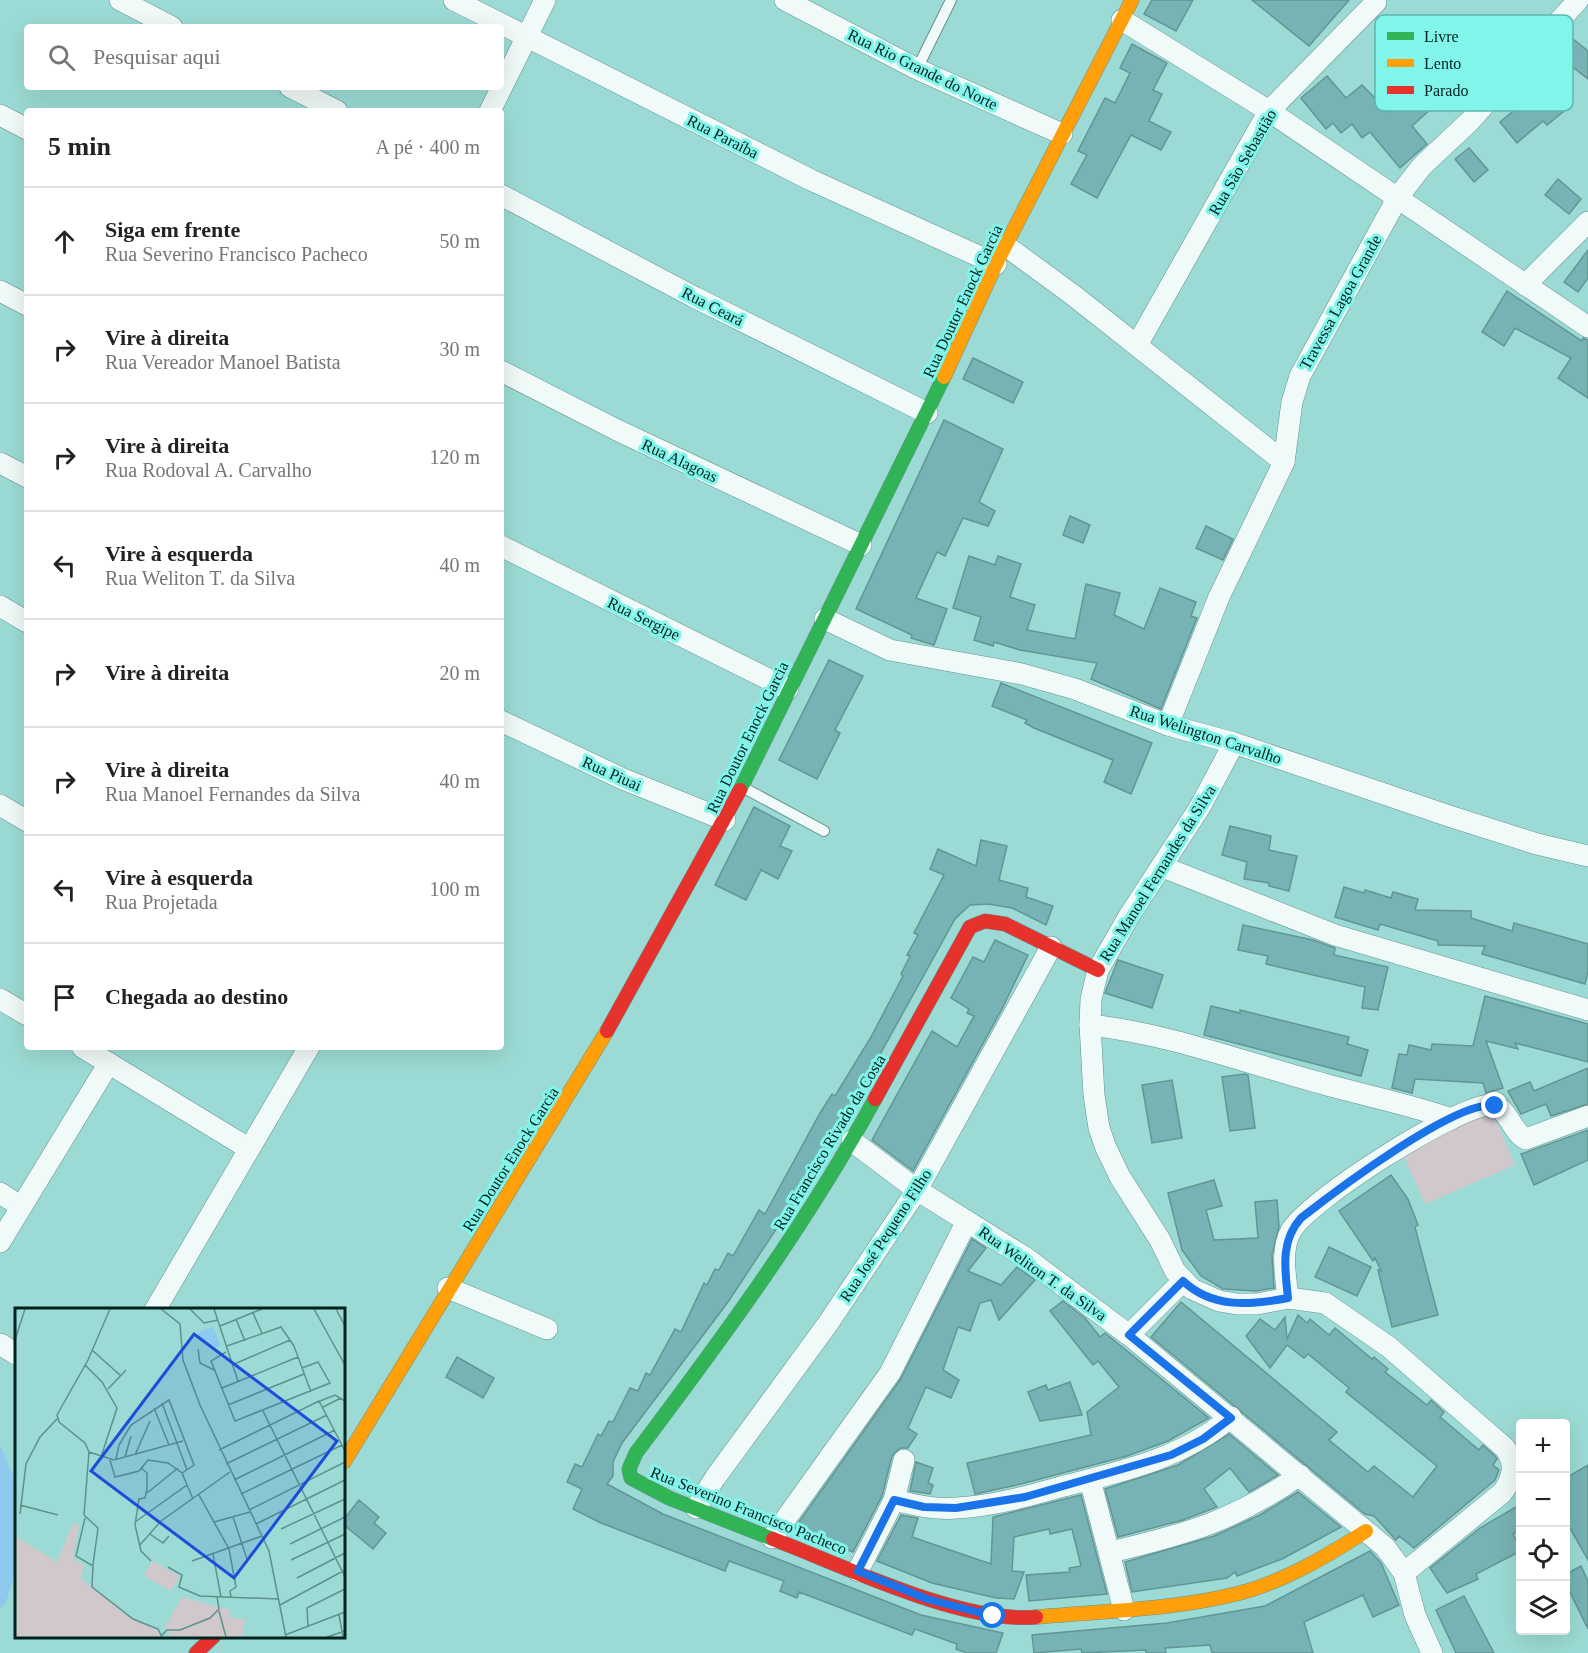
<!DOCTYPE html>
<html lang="pt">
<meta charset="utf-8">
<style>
:root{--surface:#fff;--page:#f6f6f6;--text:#222;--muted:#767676;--line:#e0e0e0}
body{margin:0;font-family:"Times New Roman",serif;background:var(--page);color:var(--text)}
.controls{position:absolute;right:18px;bottom:18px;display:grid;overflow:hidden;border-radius:6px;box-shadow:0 6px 24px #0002}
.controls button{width:54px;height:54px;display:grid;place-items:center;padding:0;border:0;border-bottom:2px solid var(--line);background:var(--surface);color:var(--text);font:30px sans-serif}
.stop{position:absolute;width:18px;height:18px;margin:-14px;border:4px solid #1a73e8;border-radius:50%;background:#fff}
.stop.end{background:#1a73e8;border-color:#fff;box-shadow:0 2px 6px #0008}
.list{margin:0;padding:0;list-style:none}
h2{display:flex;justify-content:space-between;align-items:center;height:78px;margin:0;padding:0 24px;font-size:26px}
h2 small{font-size:20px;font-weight:400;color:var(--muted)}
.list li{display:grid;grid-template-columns:39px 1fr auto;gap:18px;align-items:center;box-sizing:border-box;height:108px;padding:0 24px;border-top:2px solid var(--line)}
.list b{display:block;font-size:22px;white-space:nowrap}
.list p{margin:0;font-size:20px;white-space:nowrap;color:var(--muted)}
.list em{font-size:20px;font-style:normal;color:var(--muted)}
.icon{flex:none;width:33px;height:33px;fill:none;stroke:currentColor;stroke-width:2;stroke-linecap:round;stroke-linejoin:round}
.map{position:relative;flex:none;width:1588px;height:1653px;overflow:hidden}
.search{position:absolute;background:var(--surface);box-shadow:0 6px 24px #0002;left:24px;top:24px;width:480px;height:66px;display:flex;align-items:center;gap:15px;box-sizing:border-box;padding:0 21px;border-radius:6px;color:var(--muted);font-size:22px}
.panel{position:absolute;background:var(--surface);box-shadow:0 6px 24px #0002;left:24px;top:108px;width:480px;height:942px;border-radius:6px}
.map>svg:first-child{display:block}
.green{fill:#d1c8cc}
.water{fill:#8ec9ee}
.building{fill:#77b3b4;stroke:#649494;stroke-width:1.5}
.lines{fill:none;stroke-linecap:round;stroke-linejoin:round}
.lane-casing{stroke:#63928e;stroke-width:12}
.street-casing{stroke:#63928e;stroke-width:22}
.fast-casing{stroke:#63928e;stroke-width:15}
.slow-casing{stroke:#63928e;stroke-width:15}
.jam-casing{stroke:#63928e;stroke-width:15}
.lane{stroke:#f0faf9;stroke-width:10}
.street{stroke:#f0faf9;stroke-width:21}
.fast{stroke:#30b455;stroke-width:14}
.slow{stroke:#ff9f0a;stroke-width:14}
.jam{stroke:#e5322d;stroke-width:14}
.route{stroke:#1a73e8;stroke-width:8}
.labels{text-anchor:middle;stroke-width:6;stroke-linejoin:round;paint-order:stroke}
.street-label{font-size:16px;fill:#00221f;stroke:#82f5eb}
.inset-road{fill:none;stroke:#5e918c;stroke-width:1.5}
.view{fill:#1d4ed8;fill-opacity:0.15;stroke:#1d4ed8;stroke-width:3}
.inset-edge{fill:none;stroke:#00221f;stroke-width:3}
.key{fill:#82f5eb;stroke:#5bb6ae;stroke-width:1.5}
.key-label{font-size:16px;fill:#00221f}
</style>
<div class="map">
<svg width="1588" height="1653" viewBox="0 0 1588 1653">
<rect width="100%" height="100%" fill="#9cdbd5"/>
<!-- green -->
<polygon class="green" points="1491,1109 1515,1165 1425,1204 1400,1148"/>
<!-- water -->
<polygon class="water" points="0,1445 16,1482 16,1571 5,1605 0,1608"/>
<!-- building -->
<g class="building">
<polygon points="1152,0 1193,0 1176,31 1144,14"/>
<polygon points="1252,0 1349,0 1309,46"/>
<polygon points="1573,39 1588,51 1588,79 1560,57"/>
<polygon points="1132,44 1167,63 1153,90 1162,94 1149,121 1171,132 1161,150 1131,135 1097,198 1071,184 1087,155 1078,151 1105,98 1115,103 1130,73 1120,68"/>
<polygon points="1327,76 1346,98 1362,85 1389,112 1409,92 1417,96 1427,87 1443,98 1412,126 1427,144 1400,168 1370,132 1362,138 1352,124 1341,133 1333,123 1326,129 1301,98"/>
<polygon points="1542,87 1563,112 1547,125 1543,121 1517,143 1500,122"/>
<polygon points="1469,148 1488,170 1474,182 1455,159"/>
<polygon points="1558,179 1581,199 1569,214 1545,195"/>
<polygon points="1588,250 1588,278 1578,292 1564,282"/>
<polygon points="1507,291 1582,341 1583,338 1588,340 1588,398 1558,378 1571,358 1515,328 1504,346 1482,332"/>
<polygon points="973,358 1023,382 1013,403 963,379"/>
<polygon points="944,420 1003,449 979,502 995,511 988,526 963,518 945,556 937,552 916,598 947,609 934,645 911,638 912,635 856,609"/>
<polygon points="1070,516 1090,525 1083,543 1063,535"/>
<polygon points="1206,526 1233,539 1223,560 1196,548"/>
<polygon points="969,556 995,565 998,556 1021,564 1010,597 1035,605 1027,630 1075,639 1086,584 1120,593 1114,615 1144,629 1160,588 1196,602 1191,616 1197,618 1161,709 1091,679 1097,663 1020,650 994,642 993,646 974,640 981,617 953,608"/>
<polygon points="829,660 863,676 835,730 840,733 817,779 779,760"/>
<polygon points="1001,683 1152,743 1131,794 1104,782 1113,760 1034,728 1025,723 1027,720 992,706"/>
<polygon points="754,807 790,826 780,846 792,851 778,879 761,870 746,900 715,885"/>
<polygon points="1230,826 1271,836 1269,850 1297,856 1289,891 1269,886 1269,883 1244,879 1247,862 1222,855"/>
<polygon points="981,840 1007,846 999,880 1028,888 1026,897 1053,906 1046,925 1012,908 988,904 970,905 955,919 837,1132 798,1196 728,1302 622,1443 613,1462 613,1476 607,1484 663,1514 921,1615 1003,1633 996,1653 967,1653 956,1649 957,1644 915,1629 912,1635 799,1592 797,1598 780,1591 784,1581 729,1561 725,1571 601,1523 573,1509 582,1489 567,1482 575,1464 582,1467 598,1434 601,1436 609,1421 613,1422 630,1388 638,1391 646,1373 650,1375 675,1329 681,1332 704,1283 707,1285 715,1269 719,1270 728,1253 733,1256 759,1210 765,1214 819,1115 832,1094 835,1096 871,1037 903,976 901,974 910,956 907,955 918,935 914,933 944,875 930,869 938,849 976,866"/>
<polygon points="1344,887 1364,893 1365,890 1391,898 1393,892 1418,899 1415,910 1471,911 1471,918 1512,931 1514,923 1588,944 1588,972 1585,984 1482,954 1485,946 1438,945 1438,941 1380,924 1378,930 1335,917"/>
<polygon points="1243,925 1313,940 1335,948 1334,955 1388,967 1378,1010 1362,1008 1365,987 1266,964 1268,956 1238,950"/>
<polygon points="995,940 1028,955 1002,1009 913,1171 872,1140 932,1031 957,1047 974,1016 967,1013 969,1009 951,998 973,957 984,962"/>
<polygon points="1118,960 1163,975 1152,1008 1105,993"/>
<polygon points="1485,996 1588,1024 1588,1062 1515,1043 1518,1049 1486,1041 1503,1088 1486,1093 1483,1083 1415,1079 1412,1093 1392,1088 1399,1054 1407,1055 1409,1045 1431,1050 1432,1044 1473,1046"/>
<polygon points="1211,1006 1240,1013 1240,1010 1349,1037 1347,1044 1368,1050 1361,1076 1204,1035"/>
<polygon points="1588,1068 1588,1104 1551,1116 1546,1104 1521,1114 1508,1091 1530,1082 1534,1091"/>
<polygon points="1244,1074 1248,1075 1255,1128 1230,1131 1222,1077"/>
<polygon points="1172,1080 1182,1138 1152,1143 1142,1085"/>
<polygon points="1588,1130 1588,1160 1534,1185 1521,1154"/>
<polygon points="1391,1175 1408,1199 1418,1225 1415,1227 1438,1315 1392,1327 1378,1270 1381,1271 1375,1258 1373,1261 1339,1211"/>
<polygon points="1214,1180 1222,1206 1206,1210 1214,1240 1258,1238 1255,1202 1277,1200 1279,1227 1272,1255 1274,1288 1256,1291 1223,1289 1201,1276 1182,1250 1168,1193"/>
<polygon points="972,1239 986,1248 968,1271 1001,1285 1017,1267 1035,1280 999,1320 991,1300 980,1303 970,1331 958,1327 943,1370 959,1380 951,1398 926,1387 908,1428 917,1434 908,1448 900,1448 892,1456 882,1496 853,1552 794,1529 900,1380"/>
<polygon points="1329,1247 1371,1267 1357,1296 1315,1277"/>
<polygon points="1063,1301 1085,1318 1100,1337 1105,1333 1209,1418 1168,1441 1127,1456 1021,1484 975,1494 967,1463 1091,1435 1087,1412 1119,1387 1098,1361 1093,1365 1050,1311"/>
<polygon points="1181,1302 1337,1432 1329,1440 1368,1472 1374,1466 1413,1497 1437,1466 1346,1392 1349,1388 1308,1354 1304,1358 1287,1345 1270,1368 1246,1336 1260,1319 1275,1330 1285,1317 1287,1339 1298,1315 1307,1323 1310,1319 1329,1335 1335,1328 1372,1359 1374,1357 1388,1369 1385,1372 1427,1405 1431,1400 1444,1412 1440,1417 1479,1450 1483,1445 1495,1456 1497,1459 1493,1465 1499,1470 1495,1480 1414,1548 1399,1536 1396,1540 1374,1516 1365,1514 1151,1337"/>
<polygon points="457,1357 494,1378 483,1398 446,1377"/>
<polygon points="1070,1382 1082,1415 1040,1421 1028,1392 1046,1385 1048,1390"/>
<polygon points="1229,1434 1278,1475 1249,1492 1230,1468 1204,1489 1217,1507 1183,1520 1118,1537 1105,1489 1178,1465"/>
<polygon points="916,1462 933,1468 928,1483 933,1485 930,1494 910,1491"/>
<polygon points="1588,1465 1588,1560 1566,1521 1566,1478"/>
<polygon points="1298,1492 1341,1527 1282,1559 1237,1576 1235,1572 1227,1578 1132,1592 1125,1562 1214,1536 1260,1515"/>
<polygon points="1081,1495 1107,1594 1029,1601 1026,1575 1070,1572 1069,1568 1081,1566 1072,1529 1050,1534 1049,1529 1014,1537 1012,1571 1024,1572 1014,1599 996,1598 932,1583 877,1561 901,1515 918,1518 912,1537 991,1564 993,1517"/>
<polygon points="359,1500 379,1517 374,1523 386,1533 373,1549 344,1525 344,1519"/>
<polygon points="1521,1504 1521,1530 1513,1534 1521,1551 1476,1574 1478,1579 1447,1593 1430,1568 1480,1528"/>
<polygon points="1370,1551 1381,1563 1399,1605 1373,1617 1363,1595 1304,1622 1313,1653 1212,1653 1210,1645 1165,1648 1166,1653 1146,1653 1146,1650 1082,1653 1081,1649 1034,1653 1032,1635 1167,1623 1265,1606"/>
<polygon points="1581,1566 1588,1581 1588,1629 1566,1584 1566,1574"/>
<polygon points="1464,1596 1494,1653 1456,1653 1436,1610"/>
</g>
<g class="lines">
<defs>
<g id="lane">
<polyline points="917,69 951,0"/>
<polyline points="744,788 824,831"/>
</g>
<g id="street">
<polyline points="120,0 172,27"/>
<polyline points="454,0 811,180 996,264"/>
<polyline points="785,0 917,69 1062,134"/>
<polyline points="1122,20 1269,111 1588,327"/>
<polyline points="290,87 337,111"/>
<polyline points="490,111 545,0"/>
<polyline points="0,115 27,129"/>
<polyline points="501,195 694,297 927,413"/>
<polyline points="1006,246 1073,295 1284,462"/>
<polyline points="1525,285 1588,222"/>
<polyline points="0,291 27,305"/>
<polyline points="1137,345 1269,111 1376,2"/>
<polyline points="501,371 617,430 861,545"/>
<polyline points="0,463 27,477"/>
<polyline points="501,546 788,689"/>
<polyline points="0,606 27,622"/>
<polyline points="825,619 890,650 1022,674 1075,689 1168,725 1234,743 1449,816 1537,844 1588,856"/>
<polyline points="501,721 623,779 725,820"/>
<polyline points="1168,725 1219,597 1284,462 1292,402 1300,376 1398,197 1422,166 1470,121 1578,0"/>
<path d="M1234 743 1200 807 1129 916 1098 970 1091 999 1090 1025 1094 1095 1099 1128 1106 1148 1120 1177 1160 1240 1175 1271 1192 1289 1219 1301 1237 1304H1257L1288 1298 1325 1303 1389 1347 1505 1448C1516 1464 1514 1477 1502 1493L1404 1573"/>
<polyline points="0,805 27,821"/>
<polyline points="1163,867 1335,935 1588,1010"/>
<polyline points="0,999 27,1015"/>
<path d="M1090 1025C1171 1034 1245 1063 1324 1084 1366 1096 1409 1104 1451 1119"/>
<polyline points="82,1047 248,1148"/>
<polyline points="852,1141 917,1190 1026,1258 1129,1335 1385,1547 1404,1573 1415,1615 1432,1653"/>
<polyline points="0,1193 20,1206"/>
<polyline points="0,1242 109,1063"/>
<polyline points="448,1288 547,1329"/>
<path d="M1288 1298C1286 1278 1280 1250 1291 1231 1307 1201 1457 1105 1491 1105 1507 1105 1512 1133 1526 1139L1588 1116"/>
<polyline points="155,1310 309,1047"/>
<polyline points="1129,1335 1183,1281"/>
<polyline points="0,1344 16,1354"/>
<polyline points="1090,1480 1124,1610"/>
<path d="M894 1500C915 1505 935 1510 957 1508 993 1506 1029 1496 1064 1486 1124 1471 1183 1458 1231 1417"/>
<polyline points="696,1508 715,1478 829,1322 917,1190 1051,947"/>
<polyline points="772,1538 890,1373 967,1221"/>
<path d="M1111 1552C1187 1534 1234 1521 1300 1475"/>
<polyline points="858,1571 894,1500 904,1460"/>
</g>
<g id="fast">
<polyline points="740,790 944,377"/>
<path d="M773 1539 669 1498 631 1478 629 1469 636 1453C722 1339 806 1225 875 1099"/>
</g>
<g id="slow">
<polyline points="944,377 996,264 1132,0"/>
<polyline points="344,1462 607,1031"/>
<path d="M1036 1617C1103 1611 1174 1610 1240 1593 1285 1581 1327 1556 1366 1531"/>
</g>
<g id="jam">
<polyline points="607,1031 740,790"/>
<polyline points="875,1099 970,927 985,921 1005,924 1098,970"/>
<path d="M773 1539C844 1566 962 1624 1036 1617"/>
<polyline points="196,1653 214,1636"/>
</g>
</defs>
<!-- lane casing -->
<use href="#lane" class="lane-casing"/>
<!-- street casing -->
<use href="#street" class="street-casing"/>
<!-- fast casing -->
<use href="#fast" class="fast-casing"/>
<!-- slow casing -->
<use href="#slow" class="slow-casing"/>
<!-- jam casing -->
<use href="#jam" class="jam-casing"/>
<!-- lane -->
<use href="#lane" class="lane"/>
<!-- street -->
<use href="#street" class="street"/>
<!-- fast -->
<use href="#fast" class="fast"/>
<!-- slow -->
<use href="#slow" class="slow"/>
<!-- jam -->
<use href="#jam" class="jam"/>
</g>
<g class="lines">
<!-- route -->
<path class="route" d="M993 1616 927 1599 858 1571 894 1500 924 1507 956 1508 1025 1497 1171 1455 1203 1439 1231 1418 1129 1335 1183 1281C1213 1309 1251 1305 1288 1298 1285 1270 1280 1241 1301 1218 1333 1193 1458 1098 1495 1106"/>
</g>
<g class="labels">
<!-- street labels -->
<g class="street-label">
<text transform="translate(923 69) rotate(26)" y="6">Rua Rio Grande do Norte</text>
<text transform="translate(723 136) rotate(27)" y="6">Rua Paraíba</text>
<text transform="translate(1242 162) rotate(-60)" y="6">Rua São Sebastião</text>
<text transform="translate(962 301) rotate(-65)" y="6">Rua Doutor Enock Garcia</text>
<text transform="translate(1340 302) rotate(-61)" y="6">Travessa Lagoa Grande</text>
<text transform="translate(713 306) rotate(27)" y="6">Rua Ceará</text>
<text transform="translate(680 460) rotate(25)" y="6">Rua Alagoas</text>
<text transform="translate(644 618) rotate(26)" y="6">Rua Sergipe</text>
<text transform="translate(1206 734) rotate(18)" y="6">Rua Welington Carvalho</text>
<text transform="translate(747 737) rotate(-64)" y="6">Rua Doutor Enock Garcia</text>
<text transform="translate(612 773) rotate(24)" y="6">Rua Piuai</text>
<text transform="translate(1157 873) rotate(-58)" y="6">Rua Manoel Fernandes da Silva</text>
<text transform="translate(829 1142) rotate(-59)" y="6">Rua Francisco Rivado da Costa</text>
<text transform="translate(510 1159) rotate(-58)" y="6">Rua Doutor Enock Garcia</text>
<text transform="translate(885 1235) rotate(-57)" y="6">Rua José Pequeno Filho</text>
<text transform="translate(1043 1273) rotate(35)" y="6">Rua Weliton T. da Silva</text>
<text transform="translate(749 1510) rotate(22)" y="6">Rua Severino Francisco Pacheco</text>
</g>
</g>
<!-- overview -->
<g transform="translate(15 1308)">
<rect width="330" height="330" fill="#9cdbd5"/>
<path d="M58 215 64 217 58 250 69 257 66 271 116 310 141 321 146 329H0V228L42 254ZM137 253 165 268 156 283 129 268ZM167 289 214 302V310L230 311 227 329H159L152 325 150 319Z" fill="#d1c8cc"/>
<path d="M198 19 206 38 198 40 183 30 184 24Z" fill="#8ec9ee"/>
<path class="inset-road" d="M146 1 165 16 168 52 185 97 254 243 271 329M175 1 189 15 203 12M199 1 223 73M299 1 330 57M321 1 330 18M238 5 247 25M221 11 230 33M205 18 247 1M0 32 10 1M212 38 266 19 279 38 296 84M183 41 185 55 199 62M77 42 106 68M211 44 196 53 220 113 315 75 303 54 287 60M70 57 87 74 102 100 86 149M217 57 275 32M207 80 283 49M93 81 111 62M305 93 320 87 330 93M147 95 172 162M213 97 289 66M308 99 326 90M139 100 154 137M248 103 330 269M204 142 304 93 330 143M74 144 70 135 44 114 42 107 73 52 95 1M74 144 69 207 83 220 78 257M74 144 99 152 168 133M120 147 135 113M110 149 116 128M101 151 104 137 116 117 154 92 179 157 167 165M95 152 100 169 124 163 133 152 153 155 167 165 178 191M211 156 312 107M126 160 132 165V181L130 190 124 191 120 217 126 243 136 253M219 172 320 122M132 185 163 160M226 186 327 137M184 187 214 241 221 279 215 283 216 289M5 197 43 207M234 202 330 154M5 206 11 156 25 129 42 111M218 209 232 251M70 210 61 248 78 258 77 279 118 311 143 321 147 329M120 214 172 177M199 214 235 204M241 216 330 172M266 221 330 191M135 226 148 235 154 228M275 236 330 209M124 238 146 213 215 164M198 246 206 289M276 252 330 226M177 253 247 228M153 259 167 267 164 279 185 288 264 291M282 270 330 245M265 297 330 262M204 303 211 329M324 307 328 329M293 318 292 300 330 281M147 327 152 322H165L195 310 204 301 202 289M270 327 330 304M312 329 330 323"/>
<path class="view" d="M179 26 322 133 219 270 76 163Z"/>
<rect width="330" height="330" class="inset-edge"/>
</g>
<!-- legend -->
<rect x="1375" y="15" width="198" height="96" rx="9" class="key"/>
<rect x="1387" y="32" width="27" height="8" fill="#30b455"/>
<rect x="1387" y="59" width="27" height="8" fill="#ff9f0a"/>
<rect x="1387" y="86" width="27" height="8" fill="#e5322d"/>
<g class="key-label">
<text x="1424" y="42">Livre</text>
<text x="1424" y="69">Lento</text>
<text x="1424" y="96">Parado</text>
</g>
</svg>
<div class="controls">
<button>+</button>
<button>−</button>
<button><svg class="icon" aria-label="locate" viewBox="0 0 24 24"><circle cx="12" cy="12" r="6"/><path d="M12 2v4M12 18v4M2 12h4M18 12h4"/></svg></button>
<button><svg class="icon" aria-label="layers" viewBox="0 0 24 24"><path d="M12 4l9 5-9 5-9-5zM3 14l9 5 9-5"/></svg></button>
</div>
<div class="stop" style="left:993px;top:1616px"></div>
<div class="stop end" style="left:1495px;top:1106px"></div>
<div class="search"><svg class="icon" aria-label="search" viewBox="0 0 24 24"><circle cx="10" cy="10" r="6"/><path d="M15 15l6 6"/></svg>Pesquisar aqui</div>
<section class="panel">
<h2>5 min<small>A pé · 400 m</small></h2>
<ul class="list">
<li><svg class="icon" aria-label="ahead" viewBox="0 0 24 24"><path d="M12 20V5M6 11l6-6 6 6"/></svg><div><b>Siga em frente</b><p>Rua Severino Francisco Pacheco</p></div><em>50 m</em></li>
<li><svg class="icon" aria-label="right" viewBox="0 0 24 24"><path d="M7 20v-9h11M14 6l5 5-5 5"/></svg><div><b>Vire à direita</b><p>Rua Vereador Manoel Batista</p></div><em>30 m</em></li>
<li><svg class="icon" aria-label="right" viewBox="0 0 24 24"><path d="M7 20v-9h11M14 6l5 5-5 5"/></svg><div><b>Vire à direita</b><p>Rua Rodoval A. Carvalho</p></div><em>120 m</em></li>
<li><svg class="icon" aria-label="left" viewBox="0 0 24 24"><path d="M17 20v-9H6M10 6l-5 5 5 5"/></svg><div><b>Vire à esquerda</b><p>Rua Weliton T. da Silva</p></div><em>40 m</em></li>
<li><svg class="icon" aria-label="right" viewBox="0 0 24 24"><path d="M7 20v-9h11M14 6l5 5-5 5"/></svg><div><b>Vire à direita</b></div><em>20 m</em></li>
<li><svg class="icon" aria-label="right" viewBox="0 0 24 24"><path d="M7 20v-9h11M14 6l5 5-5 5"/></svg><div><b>Vire à direita</b><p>Rua Manoel Fernandes da Silva</p></div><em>40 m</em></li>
<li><svg class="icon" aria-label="left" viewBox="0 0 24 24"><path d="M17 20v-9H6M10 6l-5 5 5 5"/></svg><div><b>Vire à esquerda</b><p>Rua Projetada</p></div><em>100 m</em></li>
<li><svg class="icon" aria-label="arrive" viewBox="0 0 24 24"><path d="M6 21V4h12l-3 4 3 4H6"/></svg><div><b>Chegada ao destino</b></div></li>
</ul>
</section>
</div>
